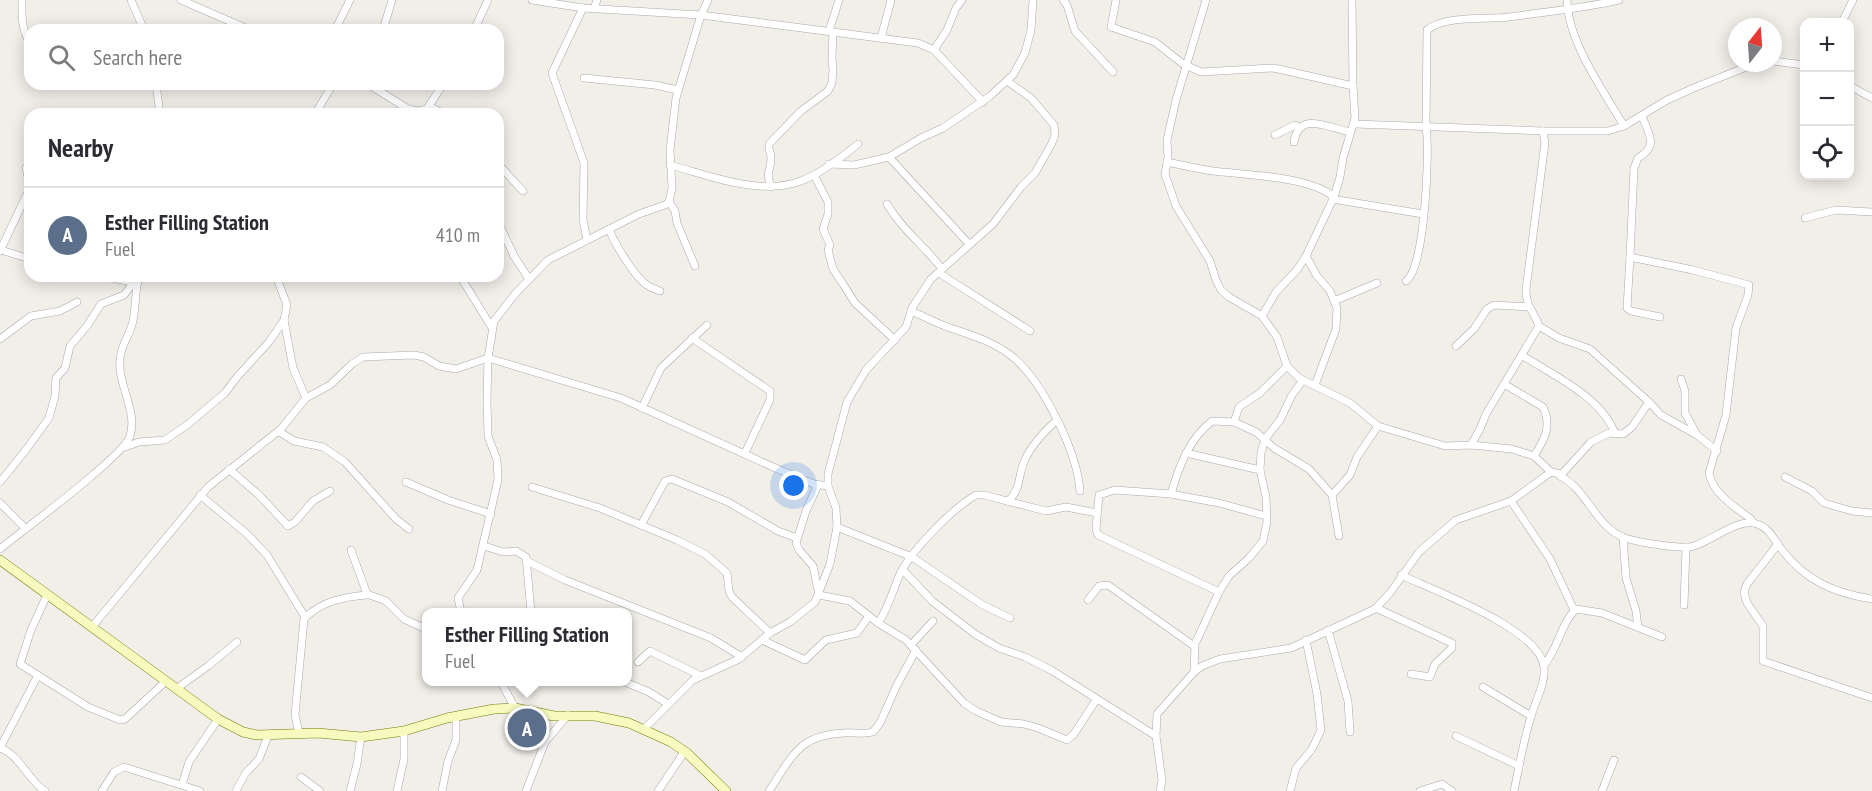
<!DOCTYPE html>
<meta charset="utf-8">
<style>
:root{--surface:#fff;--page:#f2f2f3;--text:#2b2b33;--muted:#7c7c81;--line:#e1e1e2;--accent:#d40000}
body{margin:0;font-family:"PT Sans Narrow",sans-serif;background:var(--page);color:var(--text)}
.controls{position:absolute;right:18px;top:18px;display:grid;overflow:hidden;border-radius:12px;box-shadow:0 3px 15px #0003}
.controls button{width:54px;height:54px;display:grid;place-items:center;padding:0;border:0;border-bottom:2px solid var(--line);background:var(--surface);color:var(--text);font:30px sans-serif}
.compass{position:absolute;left:1728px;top:18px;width:54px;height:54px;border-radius:50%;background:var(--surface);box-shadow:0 3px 15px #0003;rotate:17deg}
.you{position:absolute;left:794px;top:486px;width:21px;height:21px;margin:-15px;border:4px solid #fff;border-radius:50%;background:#1a73e8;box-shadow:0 0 0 9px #1a73e833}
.badge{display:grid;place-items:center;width:39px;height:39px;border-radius:50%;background:var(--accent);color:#fff;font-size:20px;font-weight:700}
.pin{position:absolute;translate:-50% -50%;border:3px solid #fff;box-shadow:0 2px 6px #0006}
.popup{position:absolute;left:422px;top:608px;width:210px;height:78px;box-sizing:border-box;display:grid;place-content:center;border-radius:12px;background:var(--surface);filter:drop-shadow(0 2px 4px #0005);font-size:20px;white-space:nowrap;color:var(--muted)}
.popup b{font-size:22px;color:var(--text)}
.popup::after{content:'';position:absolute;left:50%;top:100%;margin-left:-12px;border:12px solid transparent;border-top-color:var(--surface)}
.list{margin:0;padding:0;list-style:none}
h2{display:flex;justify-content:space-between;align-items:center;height:78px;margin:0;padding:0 24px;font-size:26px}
h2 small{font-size:20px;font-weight:400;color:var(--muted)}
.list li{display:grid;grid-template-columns:39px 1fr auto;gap:18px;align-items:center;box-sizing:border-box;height:96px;padding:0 24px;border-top:2px solid var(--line)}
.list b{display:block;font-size:22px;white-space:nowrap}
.list p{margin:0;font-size:20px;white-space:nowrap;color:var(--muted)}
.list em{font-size:20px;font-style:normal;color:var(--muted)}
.icon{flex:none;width:33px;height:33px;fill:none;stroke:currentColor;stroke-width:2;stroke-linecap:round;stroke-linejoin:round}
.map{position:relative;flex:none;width:1872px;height:791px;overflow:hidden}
.search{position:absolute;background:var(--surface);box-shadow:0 3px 15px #0003;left:24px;top:24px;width:480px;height:66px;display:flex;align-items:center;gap:15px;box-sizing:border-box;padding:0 21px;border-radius:18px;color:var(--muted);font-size:22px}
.panel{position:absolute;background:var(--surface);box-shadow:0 3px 15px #0003;left:24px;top:108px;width:480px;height:174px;border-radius:18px}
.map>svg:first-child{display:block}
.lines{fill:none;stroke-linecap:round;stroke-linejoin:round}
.street-casing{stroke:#a9a9a9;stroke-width:8}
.secondary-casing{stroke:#707d05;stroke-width:10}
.street{stroke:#fff;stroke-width:7}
.secondary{stroke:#f7fabf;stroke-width:9}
</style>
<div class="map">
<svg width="1872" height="791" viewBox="0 0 1872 791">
<rect width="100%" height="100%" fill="#f2efe9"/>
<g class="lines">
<defs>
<g id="street">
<path d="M22 0C22 15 21 30 30 42"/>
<polyline points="131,0 144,30"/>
<polyline points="181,0 250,30"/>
<polyline points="532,0 583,8 701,15 918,43 934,50 983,102"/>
<polyline points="1063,0 1067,5 1075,31 1113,72"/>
<polyline points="1116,0 1111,27 1155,42 1183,64 1201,72 1274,68 1353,86"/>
<path d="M1206 0 1176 100 1167 140 1168 157 1165 174 1176 206 1210 261 1216 280 1221 290 1229 297 1262 316 1277 337 1287 366 1299 378 1350 403 1378 426 1445 446 1471 445 1512 449 1534 456 1551 472 1560 474V476C1588 490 1595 527 1625 538 1637 542 1683 550 1694 546 1711 541 1739 517 1757 524 1770 528 1774 540 1782 550 1806 581 1834 593 1872 599"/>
<path d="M1567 0C1568 42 1603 90 1624 126"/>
<polyline points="583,8 552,73 584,163 583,220 587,240"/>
<polyline points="594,9 597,0"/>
<polyline points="1842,22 1853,0"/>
<polyline points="335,30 350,0"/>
<polyline points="383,30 392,0"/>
<polyline points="474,30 488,0"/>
<polyline points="829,31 839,0"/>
<polyline points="881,38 891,0"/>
<polyline points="934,50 947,30 956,8 962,0"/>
<polyline points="1773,61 1804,65"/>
<polyline points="584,78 655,85 678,90"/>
<polyline points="156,84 160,114"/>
<polyline points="368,84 408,109 418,111 427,109 443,84"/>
<polyline points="1850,86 1872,98"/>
<polyline points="429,106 444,114"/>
<polyline points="315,114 333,84"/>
<polyline points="1355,124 1543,131 1608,131 1624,126 1667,100 1696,87 1749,66 1762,63"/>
<path d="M1543 131 1545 143 1526 289C1526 308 1533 309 1539 326L1559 338 1590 349 1649 402 1661 415 1697 435 1717 451"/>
<polyline points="1275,135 1295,125 1300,128"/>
<path d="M1294 142C1299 110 1329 128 1350 132"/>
<polyline points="889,157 969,244"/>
<path d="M1167 162C1182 165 1197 169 1213 171 1244 175 1310 176 1334 197"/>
<polyline points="498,164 523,191"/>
<polyline points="829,164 854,165 889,157 921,138 943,128 990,96 1013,75 1025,53 1031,30 1033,0"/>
<path d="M670 165C711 176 757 195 798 182 819 175 841 158 858 144"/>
<polyline points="814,175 828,202 828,214 823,229 830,245 828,250 833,269 843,284 855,303 895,340"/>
<path d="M771 187C765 170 771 172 771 158 771 152 768 150 769 144L801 111 828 91 832 83 833 70 832 57 833 32"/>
<polyline points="1332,199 1423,214"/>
<polyline points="669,202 675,211 677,223 695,266"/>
<path d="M887 204C902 230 925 246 942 269"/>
<polyline points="1805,218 1836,210 1872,212"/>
<polyline points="500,226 514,256 529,279"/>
<path d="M609 229C614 243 635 277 647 285 651 288 655 289 660 291"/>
<polyline points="1,250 30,259"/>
<polyline points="0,251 28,192 29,182 26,168"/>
<polyline points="1306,256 1317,276 1330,291 1337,308 1336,329 1315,385"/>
<path d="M1630 257 1634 168 1638 158C1659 146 1649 135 1642 116"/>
<polyline points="939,273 1030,331"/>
<polyline points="102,276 137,283"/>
<polyline points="460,276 492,328"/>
<path d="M1406 281C1425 269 1430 151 1426 127L1427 30C1446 15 1484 20 1509 17 1545 12 1584 8 1619 0"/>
<polyline points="1334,301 1377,283"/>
<path d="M911 311C923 316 934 322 945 326 967 334 990 340 1009 354 1041 377 1077 451 1080 491"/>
<polyline points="1262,316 1276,292 1297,270 1306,256 1334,197 1340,177 1343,158 1355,118 1353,86 1352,0"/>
<path d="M1660 317 1631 311 1627 308 1630 257 1693 270 1749 285 1748 295 1736 328 1726 415 1709 473C1713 494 1735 507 1751 519L1752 522"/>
<polyline points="284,320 293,368 306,398"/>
<polyline points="692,338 770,391 770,400 745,453"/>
<polyline points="0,339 31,316 60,311 77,302"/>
<polyline points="1456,346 1474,329 1487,309 1494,305 1529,307"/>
<path d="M1523 356C1553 375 1603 398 1615 434"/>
<polyline points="1681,379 1685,391 1685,413 1697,435"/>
<path d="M1504 384 1543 407C1552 426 1545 439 1534 456"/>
<polyline points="642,408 661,368 707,325"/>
<polyline points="1234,422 1239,407 1260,393 1287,366"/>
<polyline points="278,431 294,441 323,447 345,462 396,519 409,529"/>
<polyline points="1471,445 1480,429 1486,414 1539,326"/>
<polyline points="125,447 139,442 165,440 187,425 225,393 237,377 269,342 284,320 287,305 276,276"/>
<polyline points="1186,453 1260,470"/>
<polyline points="229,469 259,495 288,526 295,522 313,501 330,491"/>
<polyline points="1560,476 1591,442 1609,433 1623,434 1632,427 1649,402"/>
<polyline points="1785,477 1812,491 1824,503 1852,511 1872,513"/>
<polyline points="0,482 25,451 49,418 55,396 56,378 65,368 70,346 87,326 101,304 124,295 133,283"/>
<polyline points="406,482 448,500 491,514"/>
<polyline points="818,485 806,511 796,543 799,550 813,566 819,595 850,601 878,623 906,640 964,703 976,711 1001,722 1024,724 1038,728 1067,740 1074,734 1096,700"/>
<polyline points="532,487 600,508 677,540 705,554 727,573 729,591 732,597 770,633"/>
<path d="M1171 494C1179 466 1189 439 1212 421L1234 422 1256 432 1274 448 1309 469 1332 495 1350 475 1357 457 1378 426"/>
<polyline points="200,495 247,534 267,555 305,617"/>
<polyline points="1332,495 1339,536"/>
<path d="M1008 501C1021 490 1018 476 1024 462 1031 445 1044 432 1057 420"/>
<polyline points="1511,501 1550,559 1574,610"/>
<polyline points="0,503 25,528"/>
<polyline points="641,525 665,481 672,479 728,502 778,531 797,538"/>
<polyline points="837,527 912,557 981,604 1010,618"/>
<polyline points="1623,537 1626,578 1636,611 1638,627"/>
<polyline points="1778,544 1747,584 1744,592 1747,603 1763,626 1763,661 1872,698"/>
<polyline points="484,546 503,552 516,551 526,557 531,612"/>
<path d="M0 549C23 530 124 456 130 436 137 414 122 391 120 369 118 347 129 339 133 321 136 306 135 290 139 276"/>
<polyline points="351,550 367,594 386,601 404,619 426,629"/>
<polyline points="527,561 565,580 711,638 742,657"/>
<polyline points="903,570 932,601 975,634 999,648 1025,657 1051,670 1156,736"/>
<path d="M1401 575C1433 590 1540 629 1544 667 1546 684 1534 703 1530 720 1523 743 1519 767 1514 791"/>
<polyline points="1219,592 1098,535 1096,529 1099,495 1115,490 1171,494 1219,503 1266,516"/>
<polyline points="47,595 31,630 20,664 88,707 120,720 125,719 166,681"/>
<polyline points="1088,600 1099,586 1108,585 1194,646"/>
<polyline points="1684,605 1686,547"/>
<polyline points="1376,608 1452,643 1452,648 1435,664 1430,677 1411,674"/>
<polyline points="461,612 458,598 477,570 498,480 497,460 488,436 487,401 488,358 494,321 515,294 548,260 639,214 665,205 669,202 672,188 670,150 676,98 701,15 708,0"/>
<path d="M878 623C889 607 893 589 901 572 913 549 953 508 976 495H984L1046 511 1066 507 1097 513"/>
<polyline points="92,627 208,487 281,429 306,398 330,385 352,364 363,357 414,355 424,357 439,366 456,369 488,358 621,398 773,467 814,484 828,486"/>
<polyline points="1328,630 1348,701 1350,732"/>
<polyline points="762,640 805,660 826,640 857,633 869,616"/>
<polyline points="911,645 933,621"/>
<polyline points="638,662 650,651 701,676"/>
<path d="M1544 665C1558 649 1561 623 1576 609L1602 613 1662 637"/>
<polyline points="1194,672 1195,644 1219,592 1229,576 1249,558 1263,541 1267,522 1266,497 1260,470 1261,453 1265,439 1280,420 1292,395 1303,380"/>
<polyline points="501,682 515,708"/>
<polyline points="625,682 649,692 668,704"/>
<polyline points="1483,687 1531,716"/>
<polyline points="176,689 208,666 237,642"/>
<polyline points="644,729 693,680 739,659 770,633 790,622 815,602 830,564 837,527 836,508 828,486 828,474 847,402 866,370 906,327 912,308 931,279 993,224 1021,187 1035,173 1051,145 1055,135 1054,125 1031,98 1007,81"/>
<path d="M299 733 295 715 304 619C321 601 344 597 367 595"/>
<polyline points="1456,736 1519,766"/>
<polyline points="545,742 568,715"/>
<polyline points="0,748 38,675"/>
<path d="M0 748C18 753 28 780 45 791"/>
<polyline points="301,777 320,791"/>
<polyline points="182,785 189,762 218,719"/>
<polyline points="102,791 114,772 124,767 200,791"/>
<polyline points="236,791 245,774 259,759 268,736"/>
<polyline points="350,791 357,764 361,737"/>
<polyline points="397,791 404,759 404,731"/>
<polyline points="442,791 448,761 456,740 456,716"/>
<polyline points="526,791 545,742 544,714"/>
<polyline points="658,791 685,751"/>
<path d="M769 791C792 757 798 735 844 733 854 732 863 735 873 732L880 723 897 685 916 650"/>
<polyline points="1160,791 1162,780 1156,736 1157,714 1194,672 1202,666 1220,659 1291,648 1375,609 1390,593 1419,552 1456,520 1511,501 1551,472"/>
<polyline points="1290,791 1296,768 1312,749 1321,730 1317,694 1306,640"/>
<polyline points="1420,791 1442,784 1452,791"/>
<polyline points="1602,791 1614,760"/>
</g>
<polyline id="secondary" points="0,560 218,719 243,732 257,735 318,733 361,737 404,731 447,718 494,709 515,708 554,716 595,716 629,723 671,742 687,753 726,791"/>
</defs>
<!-- street casing -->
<use href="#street" class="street-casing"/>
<!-- secondary casing -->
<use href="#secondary" class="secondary-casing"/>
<!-- street -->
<use href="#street" class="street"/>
<!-- secondary -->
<use href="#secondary" class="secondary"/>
</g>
</svg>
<div class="controls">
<button>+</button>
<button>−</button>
<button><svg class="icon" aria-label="locate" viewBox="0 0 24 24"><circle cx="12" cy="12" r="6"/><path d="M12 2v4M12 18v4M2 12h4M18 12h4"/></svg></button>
</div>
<svg class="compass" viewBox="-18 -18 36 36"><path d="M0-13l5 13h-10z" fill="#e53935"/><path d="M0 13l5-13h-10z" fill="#7c7c81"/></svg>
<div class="you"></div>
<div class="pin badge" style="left:527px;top:728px;background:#5c6f8a">A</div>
<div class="popup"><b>Esther Filling Station</b>Fuel</div>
<div class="search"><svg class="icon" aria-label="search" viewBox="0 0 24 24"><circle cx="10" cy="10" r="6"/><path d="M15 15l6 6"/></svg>Search here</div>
<section class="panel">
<h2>Nearby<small></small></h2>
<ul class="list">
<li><span class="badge" style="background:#5c6f8a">A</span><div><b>Esther Filling Station</b><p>Fuel</p></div><em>410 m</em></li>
</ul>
</section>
</div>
